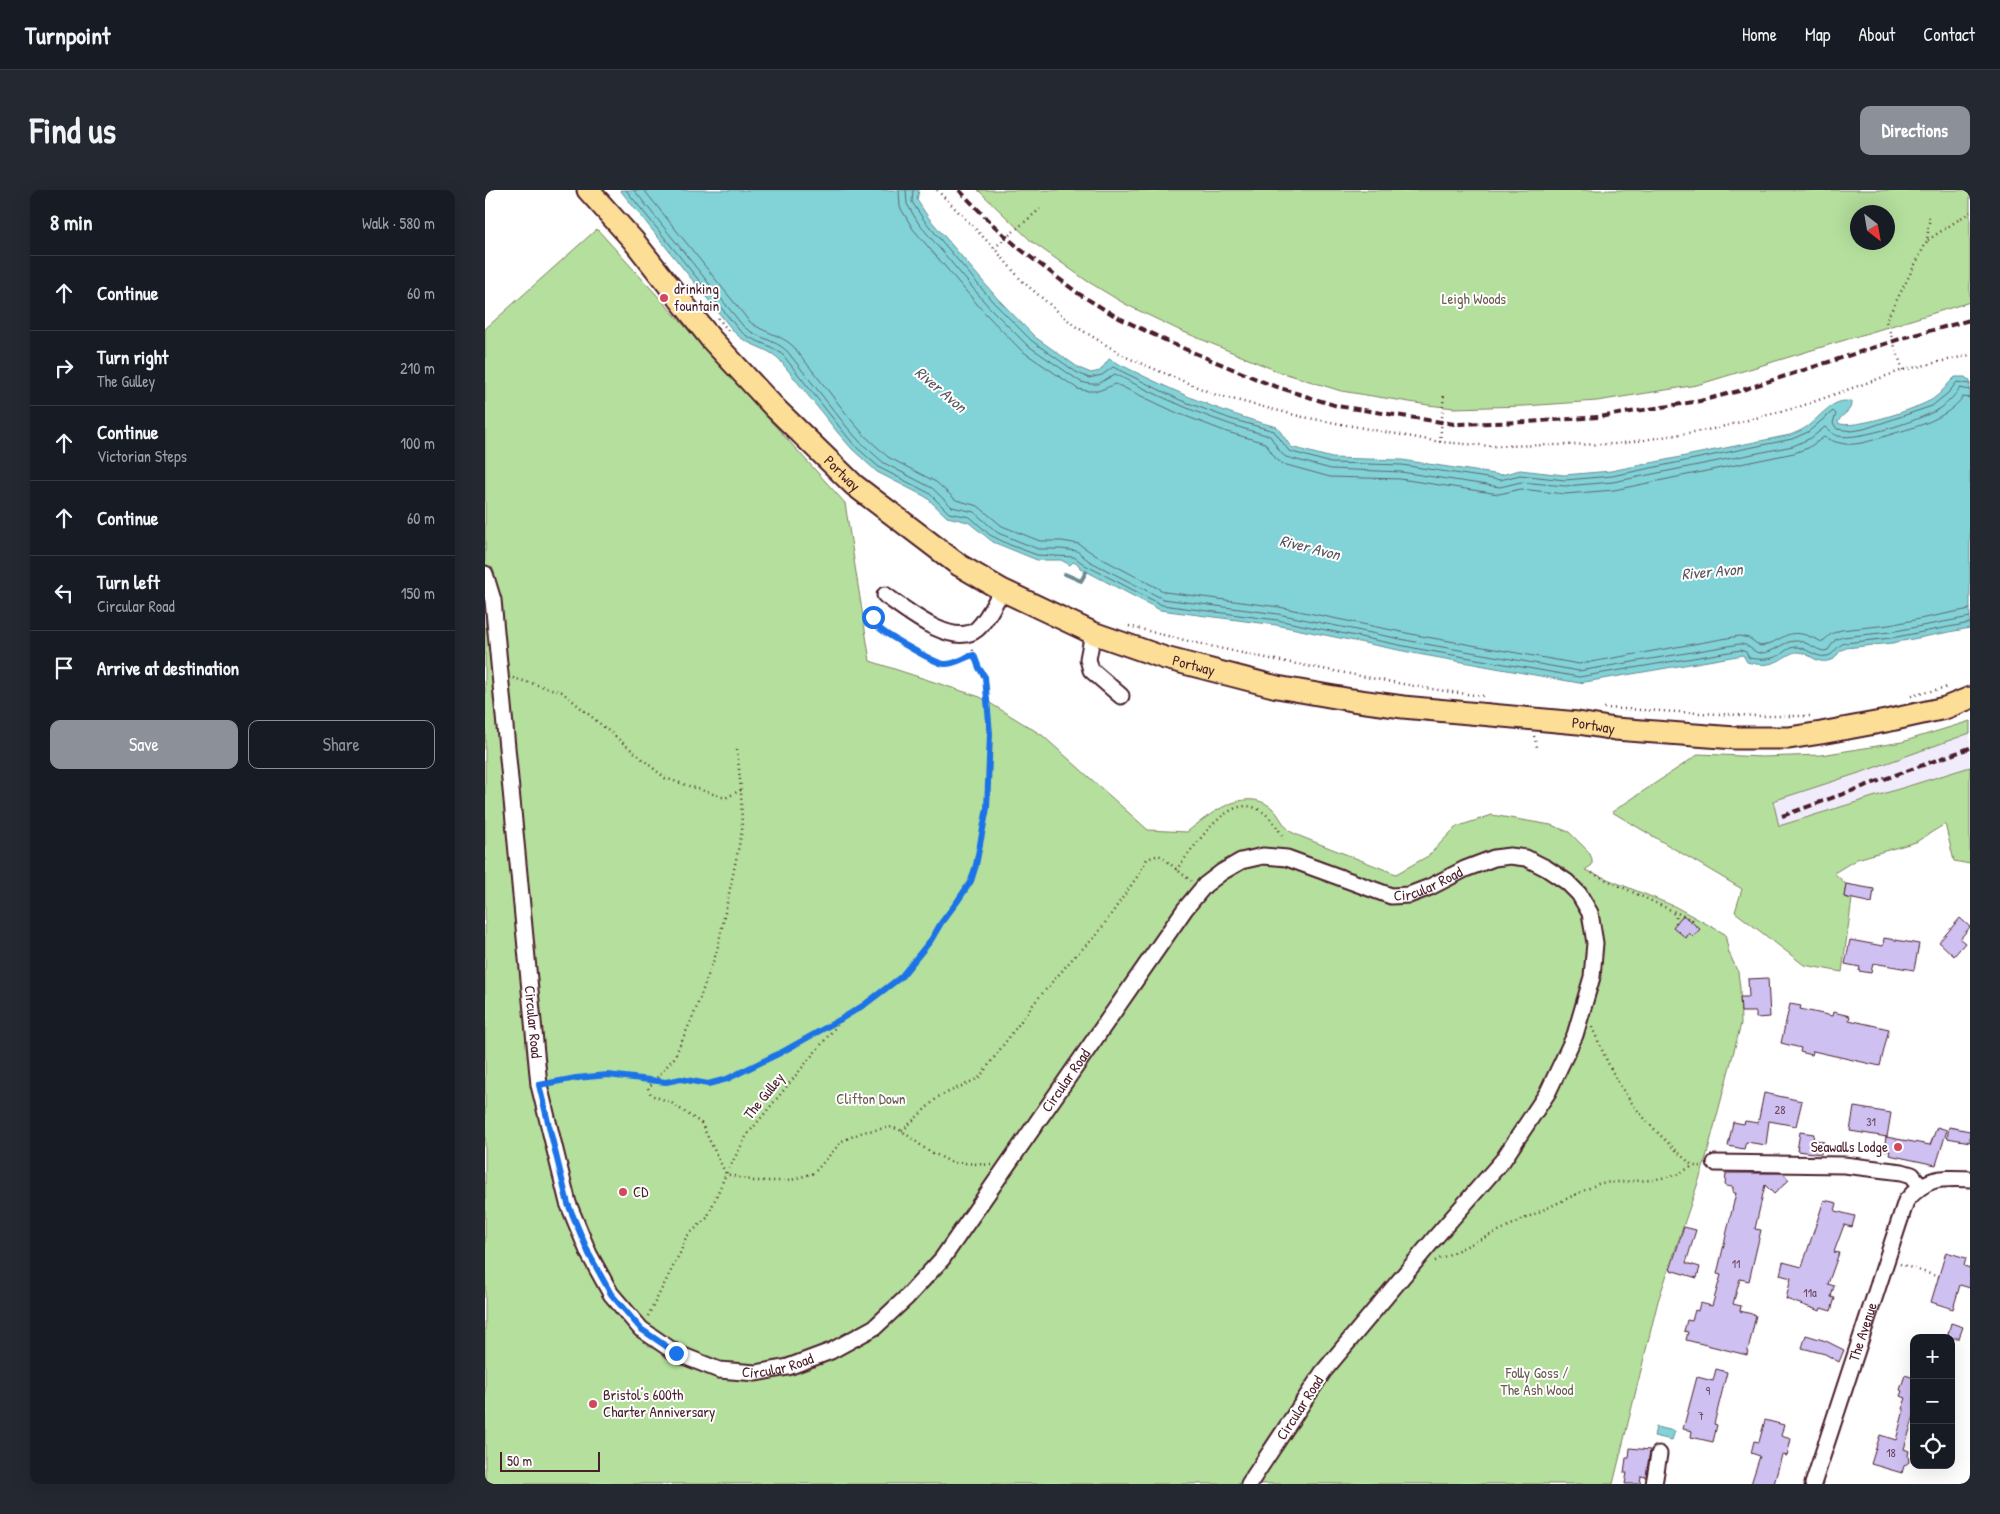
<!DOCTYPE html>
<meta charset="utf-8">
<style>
:root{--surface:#171b24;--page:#242831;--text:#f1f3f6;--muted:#9ea1a6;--line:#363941;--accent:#8c9099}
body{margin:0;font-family:"Patrick Hand",sans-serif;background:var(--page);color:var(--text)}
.controls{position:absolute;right:15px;bottom:15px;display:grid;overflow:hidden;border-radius:10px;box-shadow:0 5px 20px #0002}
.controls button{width:45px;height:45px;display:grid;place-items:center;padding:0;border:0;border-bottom:1px solid var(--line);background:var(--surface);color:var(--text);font:25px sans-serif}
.compass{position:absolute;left:1365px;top:15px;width:45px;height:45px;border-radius:50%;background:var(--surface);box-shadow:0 5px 20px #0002;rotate:149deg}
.scale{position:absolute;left:15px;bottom:12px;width:100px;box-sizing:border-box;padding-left:5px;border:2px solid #4a1f2b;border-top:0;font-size:14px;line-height:18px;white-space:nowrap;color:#4a1f2b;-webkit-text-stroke:4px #fff;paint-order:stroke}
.stop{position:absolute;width:15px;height:15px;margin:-11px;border:4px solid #1a73e8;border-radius:50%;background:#fff}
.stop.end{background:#1a73e8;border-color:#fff;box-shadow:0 1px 5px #0008}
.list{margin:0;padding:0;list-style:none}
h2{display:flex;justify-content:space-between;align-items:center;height:65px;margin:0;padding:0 20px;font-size:21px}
h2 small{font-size:16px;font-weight:400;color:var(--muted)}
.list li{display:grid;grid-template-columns:32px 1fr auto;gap:15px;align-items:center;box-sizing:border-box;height:75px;padding:0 20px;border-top:1px solid var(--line)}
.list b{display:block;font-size:19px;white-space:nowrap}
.list p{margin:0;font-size:16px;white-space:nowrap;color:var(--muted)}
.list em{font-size:16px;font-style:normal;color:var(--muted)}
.actions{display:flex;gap:10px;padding:15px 20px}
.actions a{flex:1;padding:11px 0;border:1px solid var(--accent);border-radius:10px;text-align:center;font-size:18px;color:var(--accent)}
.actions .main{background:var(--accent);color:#fff}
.icon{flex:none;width:28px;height:28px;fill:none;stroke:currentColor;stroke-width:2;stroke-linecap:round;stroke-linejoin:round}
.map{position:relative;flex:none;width:1485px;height:1294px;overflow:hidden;border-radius:10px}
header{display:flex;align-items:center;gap:30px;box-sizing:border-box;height:70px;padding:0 25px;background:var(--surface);border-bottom:1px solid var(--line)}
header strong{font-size:24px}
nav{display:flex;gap:28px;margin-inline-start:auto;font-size:18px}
.intro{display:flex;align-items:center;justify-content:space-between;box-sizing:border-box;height:120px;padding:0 30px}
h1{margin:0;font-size:35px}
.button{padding:12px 22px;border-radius:10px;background:var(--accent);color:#fff;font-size:18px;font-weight:700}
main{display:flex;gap:30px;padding:0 30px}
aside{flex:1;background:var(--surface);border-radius:10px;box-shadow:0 5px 20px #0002}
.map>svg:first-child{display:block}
.built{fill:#f0ecfb}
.green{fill:#b4df9c;stroke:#7f7f64;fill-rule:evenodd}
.water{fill:#81d3d7;stroke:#6b8b92}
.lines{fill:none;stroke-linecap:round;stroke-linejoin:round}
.shore{stroke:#606770;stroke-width:1}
.stream{stroke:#6b8b92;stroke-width:4}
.building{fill:#cec0f1;stroke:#4a1f2b}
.minor-casing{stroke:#4a1f2b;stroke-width:19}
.highway-casing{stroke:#4a1f2b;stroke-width:25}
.path{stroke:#4a1f2b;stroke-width:2.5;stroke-dasharray:1 4;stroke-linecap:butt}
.minor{stroke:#fff;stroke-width:15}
.highway{stroke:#fdde96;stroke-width:21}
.rail{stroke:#4a1f2b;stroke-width:4;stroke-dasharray:8 4;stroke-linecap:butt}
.route{stroke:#1a73e8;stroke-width:6}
.poi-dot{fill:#d1495b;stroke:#fff;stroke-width:2}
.labels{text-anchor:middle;stroke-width:4;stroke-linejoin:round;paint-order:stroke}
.number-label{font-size:12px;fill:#6b475c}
.poi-label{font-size:15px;fill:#4a1f2b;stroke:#fff;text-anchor:start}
.park-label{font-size:15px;fill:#6a594d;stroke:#fff}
.street-label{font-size:15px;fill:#4a1f2b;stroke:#fff}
.water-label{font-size:16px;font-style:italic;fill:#5a555f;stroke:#fff}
</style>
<header>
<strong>Turnpoint</strong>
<nav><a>Home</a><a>Map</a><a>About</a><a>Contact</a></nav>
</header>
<div class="intro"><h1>Find us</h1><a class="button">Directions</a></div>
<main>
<aside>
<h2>8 min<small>Walk · 580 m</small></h2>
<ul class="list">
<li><svg class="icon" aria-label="ahead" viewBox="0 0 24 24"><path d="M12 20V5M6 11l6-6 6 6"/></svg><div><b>Continue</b></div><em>60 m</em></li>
<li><svg class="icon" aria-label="right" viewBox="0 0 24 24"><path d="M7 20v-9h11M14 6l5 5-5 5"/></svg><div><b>Turn right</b><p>The Gulley</p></div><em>210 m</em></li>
<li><svg class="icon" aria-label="ahead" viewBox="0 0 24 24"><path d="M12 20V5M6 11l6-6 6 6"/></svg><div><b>Continue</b><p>Victorian Steps</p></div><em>100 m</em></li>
<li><svg class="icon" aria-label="ahead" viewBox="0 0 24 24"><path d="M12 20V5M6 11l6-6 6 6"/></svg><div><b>Continue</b></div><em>60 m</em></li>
<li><svg class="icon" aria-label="left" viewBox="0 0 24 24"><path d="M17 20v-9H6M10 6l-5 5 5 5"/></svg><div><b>Turn left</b><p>Circular Road</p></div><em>150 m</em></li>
<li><svg class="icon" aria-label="arrive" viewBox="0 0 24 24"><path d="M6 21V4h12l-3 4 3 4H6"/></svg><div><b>Arrive at destination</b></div></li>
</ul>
<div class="actions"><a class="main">Save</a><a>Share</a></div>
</aside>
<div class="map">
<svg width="1485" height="1294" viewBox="0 0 1485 1294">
<rect width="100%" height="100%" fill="#fff"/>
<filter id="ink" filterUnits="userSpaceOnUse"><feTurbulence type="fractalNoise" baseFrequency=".02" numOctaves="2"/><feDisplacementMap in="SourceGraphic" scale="10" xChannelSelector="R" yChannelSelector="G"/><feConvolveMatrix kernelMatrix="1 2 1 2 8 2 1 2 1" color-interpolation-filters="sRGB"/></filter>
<g filter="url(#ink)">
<!-- built -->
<polygon class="built" points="1485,543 1485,577 1294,636 1288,611 1377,582"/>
<!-- green -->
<g class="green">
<path d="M493 0H1485V112L1212 195 1112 211 1040 216 969 218 943 215 856 201 792 181 694 140 640 114 602 91 546 51ZM1372 22H1402V52H1372Z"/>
<path d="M112 39 360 313 385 471 495 507 557 545 663 640 702 642C723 625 760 595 787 618 794 624 797 634 804 640 807 643 813 645 817 647L911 684 943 666 971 637 1007 625 1066 635 1084 642 1104 662 1107 669V675L1100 680 1189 716 1240 744 1244 763 1253 782 1255 798 1256 834 1219 975 1173 1111 1128 1294H0V139Z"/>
<polygon points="1485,531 1485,543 1377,582 1288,611 1294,636 1485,577 1485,674 1469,671 1460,634 1431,652 1372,669 1349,683 1361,694 1359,707 1367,709 1357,782 1319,775 1250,722 1257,699 1127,622 1214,564 1277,567 1336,565 1417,552"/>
</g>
<!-- water -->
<g class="water">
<path d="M135 0H434L432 10 443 27 512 108 550 147 594 178 606 183 615 181 624 169C680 197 732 222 792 237L806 257 847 268 917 270 1016 285 1035 280 1079 285 1126 281 1305 245C1310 243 1315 241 1320 238 1333 230 1348 206 1366 212 1367 223 1355 224 1353 233 1366 241 1434 218 1448 209 1457 203 1462 194 1470 187H1480L1485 191V438L1407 453 1361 458 1355 461 1349 469C1330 477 1327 462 1311 462 1305 463 1299 468 1293 471 1283 476 1272 475 1262 472L1258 465 1094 493 933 464 791 435 675 420 595 378 594 375 588 372 585 375 576 370H552L508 352 483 332 462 327 441 307 392 282 367 259 353 243 294 169C281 157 263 156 250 143Z"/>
<polygon points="1171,1237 1190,1241 1187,1250 1169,1246"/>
</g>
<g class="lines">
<!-- shore -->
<g class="shore">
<path d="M141 0 254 140C266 152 285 153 298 165L357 240 370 256 395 278 444 303 464 323 485 327 505 345 525 355 552 365 589 367 600 375 677 415 792 430 934 459 1094 487 1256 460 1261 462 1264 468C1275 470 1285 470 1295 465 1299 462 1303 458 1309 457 1321 456 1330 469 1342 466 1350 465 1350 456 1360 453L1406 448 1485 433"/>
<path d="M149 0 258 136C271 148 289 149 302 161L361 236 375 252 399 273 447 298 467 317 489 322 513 343 553 359H576L592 361 604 371 678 409 793 424 935 453 1094 481 1255 454C1265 454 1267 463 1276 463 1289 463 1297 452 1309 451 1321 450 1328 459 1339 461L1343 460 1350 450 1358 447 1405 442 1485 427"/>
<path d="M159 0 264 131C276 142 295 144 308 156L367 231 380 246 403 267 451 292 471 310 493 316 517 336 555 351H577L594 354 610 365 680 402 794 417 936 446 1094 474 1254 446 1264 448 1275 456C1284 455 1290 451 1298 447 1312 439 1324 446 1337 452L1346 444 1356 440 1404 435 1485 419"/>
<path d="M414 0 415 17 428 39 498 121 537 161 593 199 603 201H613L631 194 690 222 742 242 780 253 791 269 798 274 845 287 915 289 1014 304 1036 299 1080 304 1129 300 1309 263 1323 258 1339 247C1349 252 1358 255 1369 254 1382 253 1394 248 1407 244 1433 236 1460 230 1478 207L1485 208"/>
<path d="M421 0 422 14 434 34 503 116 542 155 596 192 605 194H613L630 184C681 210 729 232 785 246L796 263 801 267 846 279 916 282 1015 297 1036 292 1080 296 1128 292 1308 256 1326 248 1340 237C1344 240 1347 244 1353 246 1373 251 1438 229 1456 218 1464 212 1469 206 1475 198L1485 200"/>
<polyline points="428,0 427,12 439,30 508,112 547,151 591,182 604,188 617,185 628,177 695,210 746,229 789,241 804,261 846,273 917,275 1015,290 1035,285 1080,290 1127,286 1307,249 1323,242 1348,221 1351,224 1348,233 1352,239 1367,241 1379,239 1447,216 1463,203 1472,192 1485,194"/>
</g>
<!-- stream -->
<polyline class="stream" points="580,384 596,391 601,382"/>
</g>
<!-- building -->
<g class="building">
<polygon points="1361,694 1389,699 1387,713 1359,707"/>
<polygon points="1198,725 1215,739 1208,747 1204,743 1201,748 1188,737"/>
<polygon points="1475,728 1485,737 1475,749 1480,753 1469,766 1454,752"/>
<polygon points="1399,748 1434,754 1429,780 1388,773 1386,783 1374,781 1375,777 1360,774 1365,750 1398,756"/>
<polygon points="1283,788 1285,827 1271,828 1271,822 1256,822 1255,807 1264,807 1263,789"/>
<polygon points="1305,814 1316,816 1315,819 1347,826 1348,822 1365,826 1364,830 1404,839 1395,876 1328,861 1327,865 1315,862 1316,858 1296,853"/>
<polygon points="1279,903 1317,911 1311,936 1284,931 1281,955 1261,952 1259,959 1243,956 1248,932 1259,934 1260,931 1273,933"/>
<polygon points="1369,917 1406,923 1402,947 1365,941"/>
<polygon points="1452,937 1462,940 1451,975 1404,965 1405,961 1399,960 1401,947 1445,955"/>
<polygon points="1464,937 1485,941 1485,952 1462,948"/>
<polygon points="1315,942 1329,944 1328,949 1339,952 1336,964 1312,961"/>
<polygon points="1241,983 1298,983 1304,990 1289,1004 1280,995 1270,1039 1276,1040 1264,1091 1255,1089 1248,1114 1256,1116 1255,1121 1271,1125 1262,1165 1201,1150 1203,1142 1199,1141 1202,1130 1207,1131 1210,1120 1213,1121 1215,1113 1227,1116 1236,1085 1232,1084 1251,1003 1248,1003 1248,997 1240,996"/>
<polygon points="1339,1010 1352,1013 1350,1021 1370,1026 1367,1037 1359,1035 1349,1062 1354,1063 1343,1094 1349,1096 1346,1107 1350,1108 1346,1121 1336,1118 1335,1121 1301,1109 1306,1088 1295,1085 1298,1072 1317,1077"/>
<polygon points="1199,1037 1211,1040 1201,1073 1215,1077 1212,1088 1185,1080"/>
<polygon points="1461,1062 1481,1068 1479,1076 1485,1078 1485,1098 1475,1095 1468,1119 1446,1112"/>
<polygon points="1466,1133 1478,1137 1474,1148 1462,1148"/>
<polygon points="1321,1145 1341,1151 1359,1160 1354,1172 1340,1164 1317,1158"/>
<polygon points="1231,1179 1242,1182 1229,1234 1232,1235 1228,1252 1206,1247 1207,1241 1198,1239 1212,1187 1228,1191"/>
<polygon points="1420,1185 1429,1188 1429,1226 1419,1259 1424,1261 1423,1265 1424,1272 1419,1276 1417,1283 1386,1274 1395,1245 1411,1250 1419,1220 1417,1219 1421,1208 1415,1206 1417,1201 1415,1200"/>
<polygon points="1280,1230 1299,1235 1296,1246 1306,1249 1302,1266 1297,1265 1289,1294 1266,1294 1275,1266 1266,1263 1269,1251 1274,1252"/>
<polygon points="1145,1258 1165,1260 1161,1287 1156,1286 1155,1294 1140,1294 1142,1283 1139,1283 1141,1268 1144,1268"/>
</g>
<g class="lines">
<defs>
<g id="minor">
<path id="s1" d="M0 384 8 410 54 895 83 1013 104 1064 126 1104 156 1139 191 1163 234 1180 271 1183 303 1177 346 1161 390 1137 422 1107 457 1069 700 719 720 695 737 682 756 671 778 666 802 668 906 706 924 705 945 697 980 679 1009 668 1025 666 1041 668 1061 678 1082 692 1094 704 1105 723 1110 753 1107 787 1090 845 1063 902 1018 970 949 1049 838 1182 764 1294"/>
<path d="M400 405C420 419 468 459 492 439 503 429 510 412 517 400"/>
<polyline points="608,443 603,469 606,480 636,506"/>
<polyline points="1230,973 1359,975 1417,982 1427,985 1435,995"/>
<polyline points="1169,1294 1174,1264"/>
<path id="s2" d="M1328 1294 1421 1011C1442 986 1455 988 1485 989"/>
</g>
<g id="highway">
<path id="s3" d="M103 0 148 50 226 149 290 218 369 295 474 375 517 400 608 443 680 468 792 497 867 510 918 517 1093 533 1130 539 1250 548H1304L1336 543 1401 531 1460 518 1485 508"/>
</g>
</defs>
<!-- minor casing -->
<use href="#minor" class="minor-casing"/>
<!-- highway casing -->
<use href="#highway" class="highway-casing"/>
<!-- path -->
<g class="path">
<polyline points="452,0 509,58 537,91 590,136 641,167 731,205 818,227 955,252 1007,256 1133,254 1228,239 1314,217 1418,180 1485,165"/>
<polyline points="1443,50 1485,22"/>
<polyline points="509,58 555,19"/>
<polyline points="233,128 245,143"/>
<polyline points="1418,180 1401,131 1442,51 1445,24"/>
<polyline points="955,252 959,203"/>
<path d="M388 427C389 430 391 435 393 437 401 445 450 473 459 474 470 475 479 467 489 465"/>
<path d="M644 436C715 455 787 470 860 483 906 492 952 501 999 506"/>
<polyline points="28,488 77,502 180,588 240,608 256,600"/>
<polyline points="1426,506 1462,497"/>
<polyline points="1119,518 1272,526 1325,526"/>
<polyline points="1049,546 1052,557"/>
<polyline points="252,559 256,600 257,641 232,761 209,824 189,868 163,898 166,905 185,912 216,933 241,984 269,991 303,991 329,983 357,951 378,942 407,937 417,941 442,960 466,972 506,975"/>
<path d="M691 680C721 642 760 576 799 649"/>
<polyline points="1107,683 1207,730 1206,732"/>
<polyline points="1188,723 1191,727 1191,734"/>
<path d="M1107 837C1118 862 1128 887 1144 909 1162 934 1185 955 1208 976"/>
<polyline points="68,893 123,885 181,891 196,889 223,894 242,889 297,863 355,830"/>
<polyline points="417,941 453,907 494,888 550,812 589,767 611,746 654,684 662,669 674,665 706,691"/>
<polyline points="950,1071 1115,993 1167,990 1191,985 1208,976 1217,976"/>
<polyline points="1415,1074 1454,1087"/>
<polyline points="163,1126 195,1063 201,1047 222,1028 241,984 262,945 357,829 379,815 416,787 446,750 456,733 486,691 491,675 502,618 505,544 500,487 492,475 487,457"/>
</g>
<!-- minor -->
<use href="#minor" class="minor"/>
<!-- highway -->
<use href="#highway" class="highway"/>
<!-- rail -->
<g class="rail">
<polyline points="474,0 506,33 535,59 594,104 632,127 688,154 786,195 852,216 969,234 1041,232 1114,227 1215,211 1254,201 1418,148 1485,130"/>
<polyline points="1297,626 1485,558"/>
</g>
</g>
</g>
<g class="lines" filter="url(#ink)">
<!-- route -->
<path class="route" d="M191 1163 156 1139 126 1104 104 1064 83 1014 54 895 91 888 123 885 181 892 196 889 223 894 242 889 297 862 356 829 379 815 416 787 446 750 456 733 472 712 486 691 491 675 502 618 505 544 500 487 494 478 489 465C479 467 470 475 459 474 450 473 401 445 393 437 391 435 389 430 388 427"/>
</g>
<!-- markers -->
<g class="poi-dot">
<circle cx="179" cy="108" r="5"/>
<circle cx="1413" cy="957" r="5"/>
<circle cx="138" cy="1002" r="5"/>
<circle cx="108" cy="1214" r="5"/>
</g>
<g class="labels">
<!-- number labels -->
<g class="number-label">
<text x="1295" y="924">28</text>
<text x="1386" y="936">31</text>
<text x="1251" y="1078">11</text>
<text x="1325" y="1107">11a</text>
<text x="1223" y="1205">9</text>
<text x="1216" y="1230">7</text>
<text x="1406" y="1267">18</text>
</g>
<!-- poi labels -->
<g class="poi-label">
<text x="189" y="104">drinking<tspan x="189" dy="17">fountain</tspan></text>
<text x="1403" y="962" text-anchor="end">Seawalls Lodge</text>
<text x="148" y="1007">CD</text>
<text x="118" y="1210">Bristol's 600th<tspan x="118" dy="17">Charter Anniversary</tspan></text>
</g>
<!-- park labels -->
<g class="park-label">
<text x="989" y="114">Leigh Woods</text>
<text x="386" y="914">Clifton Down</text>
<text x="1052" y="1188">Folly Goss /<tspan x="1052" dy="17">The Ash Wood</tspan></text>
</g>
<!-- street labels -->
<g class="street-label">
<text dy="5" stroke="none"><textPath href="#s3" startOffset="381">Portway</textPath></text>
<text dy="5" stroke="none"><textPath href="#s3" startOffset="786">Portway</textPath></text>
<text dy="5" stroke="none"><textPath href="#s3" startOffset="1191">Portway</textPath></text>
<text dy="5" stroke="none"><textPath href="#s1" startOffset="1830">Circular Road</textPath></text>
<text dy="5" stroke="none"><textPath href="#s1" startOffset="451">Circular Road</textPath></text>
<text dy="5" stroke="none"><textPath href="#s1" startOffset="1350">Circular Road</textPath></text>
<text transform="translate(279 906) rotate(-51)" y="5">The Gulley</text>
<text dy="5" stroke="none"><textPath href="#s2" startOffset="160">The Avenue</textPath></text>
<text dy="5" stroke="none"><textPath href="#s1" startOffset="931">Circular Road</textPath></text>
<text transform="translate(815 1218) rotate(-57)" y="5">Circular Road</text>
</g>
<!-- water labels -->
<g class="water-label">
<text transform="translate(456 199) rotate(40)" y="6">River Avon</text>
<text transform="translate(825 357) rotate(14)" y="6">River Avon</text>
<text transform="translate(1227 381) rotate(-5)" y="6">River Avon</text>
</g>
</g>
</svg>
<div class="controls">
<button>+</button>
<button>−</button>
<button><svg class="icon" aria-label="locate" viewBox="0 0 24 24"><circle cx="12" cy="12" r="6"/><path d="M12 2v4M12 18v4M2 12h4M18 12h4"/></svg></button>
</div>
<svg class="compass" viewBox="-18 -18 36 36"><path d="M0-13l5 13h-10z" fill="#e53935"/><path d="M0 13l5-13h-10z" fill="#9ea1a6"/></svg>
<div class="scale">50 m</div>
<div class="stop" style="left:388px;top:427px"></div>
<div class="stop end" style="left:191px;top:1163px"></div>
</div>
</main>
